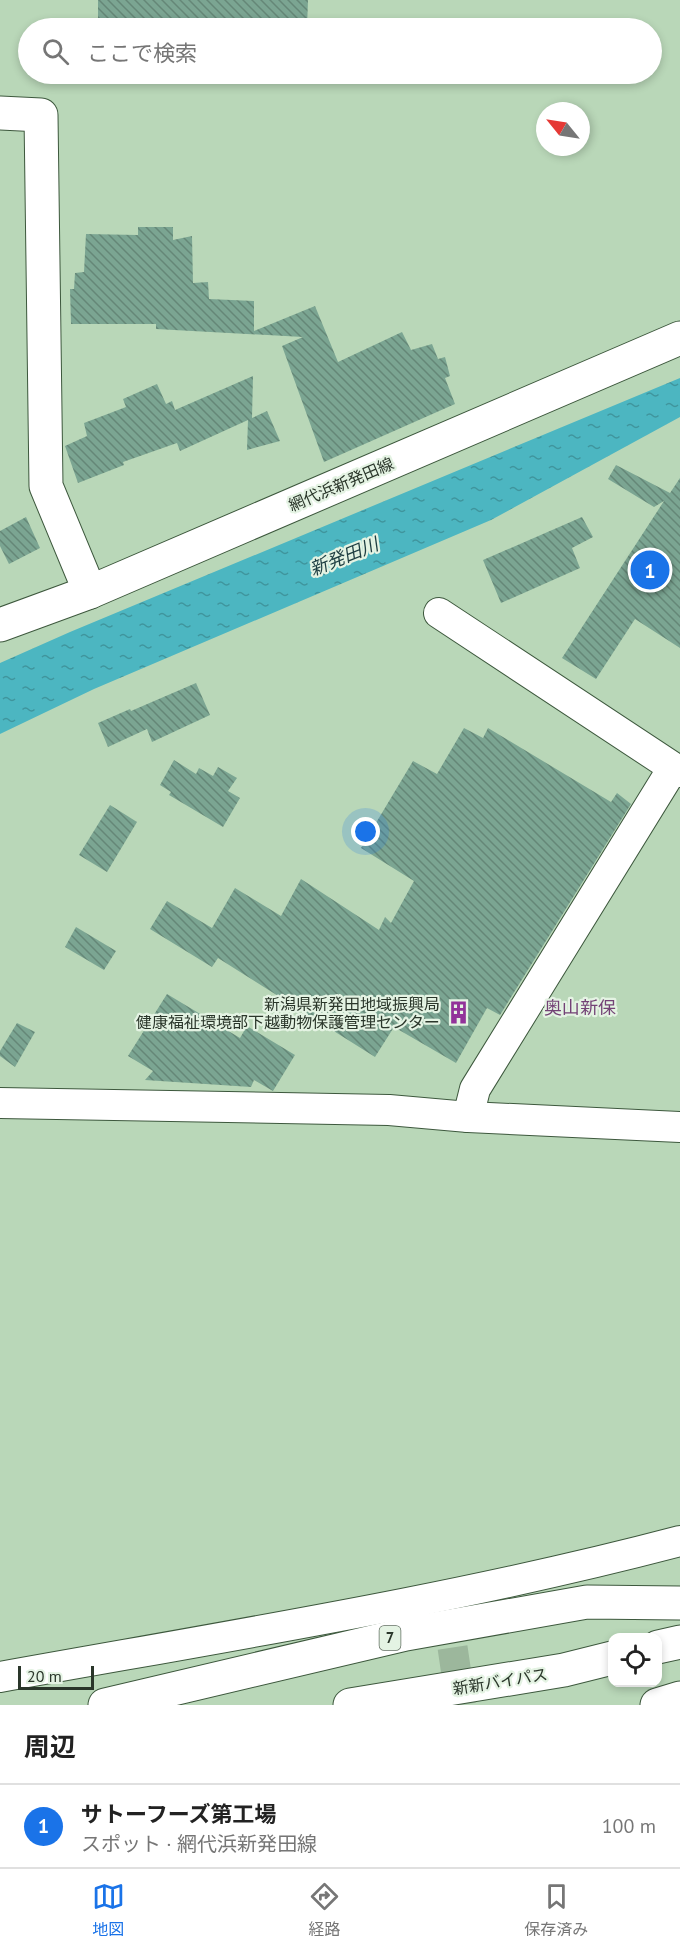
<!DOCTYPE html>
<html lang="ja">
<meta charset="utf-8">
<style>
:root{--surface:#fff;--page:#f6f6f6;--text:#222;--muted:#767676;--line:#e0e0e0;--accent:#1a73e8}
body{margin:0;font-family:"PT Sans","Noto Sans JP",sans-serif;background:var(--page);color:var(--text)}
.controls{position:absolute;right:18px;bottom:18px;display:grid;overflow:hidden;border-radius:12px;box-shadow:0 3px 9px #0003}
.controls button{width:54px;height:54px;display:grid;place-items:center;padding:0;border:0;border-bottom:2px solid var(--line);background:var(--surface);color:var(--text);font:30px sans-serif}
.compass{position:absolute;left:536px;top:102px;width:54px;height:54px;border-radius:50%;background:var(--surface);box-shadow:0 3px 9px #0003;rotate:300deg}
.scale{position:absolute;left:18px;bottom:15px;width:76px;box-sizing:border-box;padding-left:6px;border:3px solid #2a362a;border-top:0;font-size:16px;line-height:21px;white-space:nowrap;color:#2a362a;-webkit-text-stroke:4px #e4f3e3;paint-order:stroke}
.you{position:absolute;left:366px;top:832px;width:21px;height:21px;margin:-15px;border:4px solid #fff;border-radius:50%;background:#1a73e8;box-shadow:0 0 0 9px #1a73e833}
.badge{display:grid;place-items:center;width:39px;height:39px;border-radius:50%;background:var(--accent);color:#fff;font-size:20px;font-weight:700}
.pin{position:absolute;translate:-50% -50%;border:3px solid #fff;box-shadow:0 2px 6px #0006}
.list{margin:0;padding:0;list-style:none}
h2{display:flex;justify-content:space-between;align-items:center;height:78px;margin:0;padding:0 24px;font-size:26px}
h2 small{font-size:20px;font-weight:400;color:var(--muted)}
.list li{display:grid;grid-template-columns:39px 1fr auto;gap:18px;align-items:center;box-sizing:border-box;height:84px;padding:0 24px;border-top:2px solid var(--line)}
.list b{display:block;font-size:22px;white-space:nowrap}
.list p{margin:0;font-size:20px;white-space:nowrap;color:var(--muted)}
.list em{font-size:20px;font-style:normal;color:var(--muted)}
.icon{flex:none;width:33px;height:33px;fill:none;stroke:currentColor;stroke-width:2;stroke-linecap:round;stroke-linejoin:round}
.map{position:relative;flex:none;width:680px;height:1705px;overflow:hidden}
.search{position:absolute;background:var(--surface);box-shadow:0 3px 9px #0003;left:18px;right:18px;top:18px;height:66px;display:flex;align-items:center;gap:15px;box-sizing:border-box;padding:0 21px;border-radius:33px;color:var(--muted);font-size:22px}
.sheet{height:162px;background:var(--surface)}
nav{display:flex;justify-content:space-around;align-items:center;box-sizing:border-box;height:84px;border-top:2px solid var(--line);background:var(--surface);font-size:16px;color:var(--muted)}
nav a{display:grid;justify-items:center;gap:3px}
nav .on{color:var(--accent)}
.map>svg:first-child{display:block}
.water{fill:url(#water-ripples)}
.building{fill:url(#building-back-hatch)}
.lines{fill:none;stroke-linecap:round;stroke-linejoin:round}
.street-tunnel{stroke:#9cb79c;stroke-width:30;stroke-dasharray:30 15;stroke-linecap:butt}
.street-casing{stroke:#3d583d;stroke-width:32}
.secondary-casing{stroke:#3d583d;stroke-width:35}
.highway-casing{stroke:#3d583d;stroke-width:35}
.street{stroke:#fff;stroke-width:30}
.secondary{stroke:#fff;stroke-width:33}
.highway{stroke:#fff;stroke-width:33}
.labels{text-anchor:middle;stroke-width:4.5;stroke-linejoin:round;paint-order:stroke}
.shield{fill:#e4f3e3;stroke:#626f62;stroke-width:1.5}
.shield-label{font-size:15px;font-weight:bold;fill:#2a362a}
.street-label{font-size:16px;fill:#2a362a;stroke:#e4f3e3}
.poi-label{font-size:16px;fill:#2a362a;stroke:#e4f3e3;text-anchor:end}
.water-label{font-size:18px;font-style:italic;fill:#1d3d41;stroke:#e4f3e3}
.neighbourhood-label{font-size:18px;fill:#734276;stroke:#e4f3e3}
</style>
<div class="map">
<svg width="680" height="1705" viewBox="0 0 680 1705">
<defs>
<pattern id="water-ripples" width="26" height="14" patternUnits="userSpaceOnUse" patternTransform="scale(1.5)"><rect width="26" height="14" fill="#4cb6c1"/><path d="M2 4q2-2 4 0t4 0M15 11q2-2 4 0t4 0" fill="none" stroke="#3f959d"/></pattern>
<pattern id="building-back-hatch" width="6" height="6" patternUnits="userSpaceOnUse" patternTransform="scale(1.5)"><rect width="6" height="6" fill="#7ba592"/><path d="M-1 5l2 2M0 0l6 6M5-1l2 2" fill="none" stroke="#658777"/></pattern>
</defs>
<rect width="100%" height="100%" fill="#b9d7b8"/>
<!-- water -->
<polygon class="water" points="680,378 680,417 491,520 94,689 0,734 0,663 70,632"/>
<!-- building -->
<g class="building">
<polygon points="98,0 308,0 307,28 98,28"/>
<polygon points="138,227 173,227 173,240 192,236 193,283 208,282 209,299 254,301 254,331 315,306 338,362 402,332 411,350 432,344 438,359 445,357 450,376 445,378 455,404 324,462 282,346 303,337 156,329 156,324 71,324 70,289 74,289 75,273 84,272 86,234 138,235"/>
<polygon points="253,376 252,418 267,411 280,441 247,450 248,420 180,451 177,443 123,462 124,465 78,483 65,446 87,436 84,423 126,407 123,399 157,384 166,404 172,401 175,410"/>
<polygon points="616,465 670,493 680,478 680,648 635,619 596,679 562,658 664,501 654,507 608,479"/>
<polygon points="26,517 40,548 9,564 0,546 0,531"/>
<polygon points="582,517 593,537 572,548 580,568 501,603 483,560"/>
<polygon points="196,683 210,715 152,742 147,729 108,747 98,723 130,709 131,711"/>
<polygon points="464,728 483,738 488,728 611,802 617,793 631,804 500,1015 487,1008 456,1063 394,1027 375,1057 218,958 212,967 150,929 167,901 212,928 235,888 281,916 301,879 379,930 385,917 391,923 414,881 361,848 413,761 437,774"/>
<polygon points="174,760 196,774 199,768 213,776 218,767 237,778 228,791 240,798 223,827 169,795 171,792 160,785"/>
<polygon points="110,805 137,822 107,872 79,855"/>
<polygon points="76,927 116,951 104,970 65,947"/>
<polygon points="167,994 240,1038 247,1026 295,1055 273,1091 254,1080 251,1087 145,1080 153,1071 128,1056"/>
<polygon points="17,1023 35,1032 15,1067 0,1056 0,1051"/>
</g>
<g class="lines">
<!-- street-tunnel -->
<polyline class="street-tunnel" points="446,1603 461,1705"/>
<defs>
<g id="street">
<polyline points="439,613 680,772"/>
<polyline points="0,1103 389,1110 468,1117 680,1127"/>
<polyline points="468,1117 475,1089 673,768"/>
<path d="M0 1677C227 1636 456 1600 680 1541"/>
</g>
<g id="secondary">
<polyline points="0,113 41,115 46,486 90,592"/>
<polyline points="0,625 90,592 680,338"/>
</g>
<g id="highway">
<polyline points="658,1647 680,1642"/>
<polyline points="105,1705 406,1634 587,1602 680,1603"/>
<polyline points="350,1705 564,1670 612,1658"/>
<polyline points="657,1705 680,1698"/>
</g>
</defs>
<!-- street casing -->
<use href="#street" class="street-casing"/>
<!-- secondary casing -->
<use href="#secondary" class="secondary-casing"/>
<!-- highway casing -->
<use href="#highway" class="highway-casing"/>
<!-- street -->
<use href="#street" class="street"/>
<!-- secondary -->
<use href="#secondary" class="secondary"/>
<!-- highway -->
<use href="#highway" class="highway"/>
</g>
<!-- icons -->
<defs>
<symbol id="building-bare" viewBox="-9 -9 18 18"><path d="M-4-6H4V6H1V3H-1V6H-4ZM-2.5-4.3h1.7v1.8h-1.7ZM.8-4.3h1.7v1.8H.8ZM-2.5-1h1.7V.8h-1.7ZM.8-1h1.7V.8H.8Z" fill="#92329a" stroke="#e4f3e3" stroke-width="2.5" paint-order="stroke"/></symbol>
</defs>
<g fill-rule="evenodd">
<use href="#building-bare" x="442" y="996" width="33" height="33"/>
</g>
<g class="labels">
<!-- shield labels -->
<rect class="shield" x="379.5" y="1626" width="21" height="24" rx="4.5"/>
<g class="shield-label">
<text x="390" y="1643">7</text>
</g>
<!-- street labels -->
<g class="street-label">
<text transform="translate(341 484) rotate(-23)" y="6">網代浜新発田線</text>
<text transform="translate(500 1681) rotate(-9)" y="6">新新バイパス</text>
</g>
<!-- poi labels -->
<g class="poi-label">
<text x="440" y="1010">新潟県新発田地域振興局<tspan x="440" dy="18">健康福祉環境部下越動物保護管理センター</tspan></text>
</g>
<!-- water labels -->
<g class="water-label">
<text transform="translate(344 557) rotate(-22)" y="6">新発田川</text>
</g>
<!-- neighbourhood labels -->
<g class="neighbourhood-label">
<text x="580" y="1014">奥山新保</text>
</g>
</g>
</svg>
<div class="controls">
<button><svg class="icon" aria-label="locate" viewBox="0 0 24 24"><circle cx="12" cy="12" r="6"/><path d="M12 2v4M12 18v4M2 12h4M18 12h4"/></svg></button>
</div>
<svg class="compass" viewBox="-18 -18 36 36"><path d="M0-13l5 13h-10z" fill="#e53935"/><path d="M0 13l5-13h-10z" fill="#767676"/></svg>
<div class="scale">20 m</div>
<div class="you"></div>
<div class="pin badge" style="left:650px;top:570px">1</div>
<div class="search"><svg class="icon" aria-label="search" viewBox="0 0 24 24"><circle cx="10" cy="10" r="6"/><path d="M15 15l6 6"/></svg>ここで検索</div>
</div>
<section class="sheet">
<h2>周辺<small></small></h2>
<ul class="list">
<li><span class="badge">1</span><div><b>サトーフーズ第工場</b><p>スポット · 網代浜新発田線</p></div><em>100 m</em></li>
</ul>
</section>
<nav>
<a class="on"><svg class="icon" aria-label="map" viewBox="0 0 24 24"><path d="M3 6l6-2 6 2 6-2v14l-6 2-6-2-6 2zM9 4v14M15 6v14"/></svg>地図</a>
<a><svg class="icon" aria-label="directions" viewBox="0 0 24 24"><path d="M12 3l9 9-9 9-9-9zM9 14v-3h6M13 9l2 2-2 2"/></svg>経路</a>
<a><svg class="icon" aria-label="saved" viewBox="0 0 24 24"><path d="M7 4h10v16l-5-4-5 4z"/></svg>保存済み</a>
</nav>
